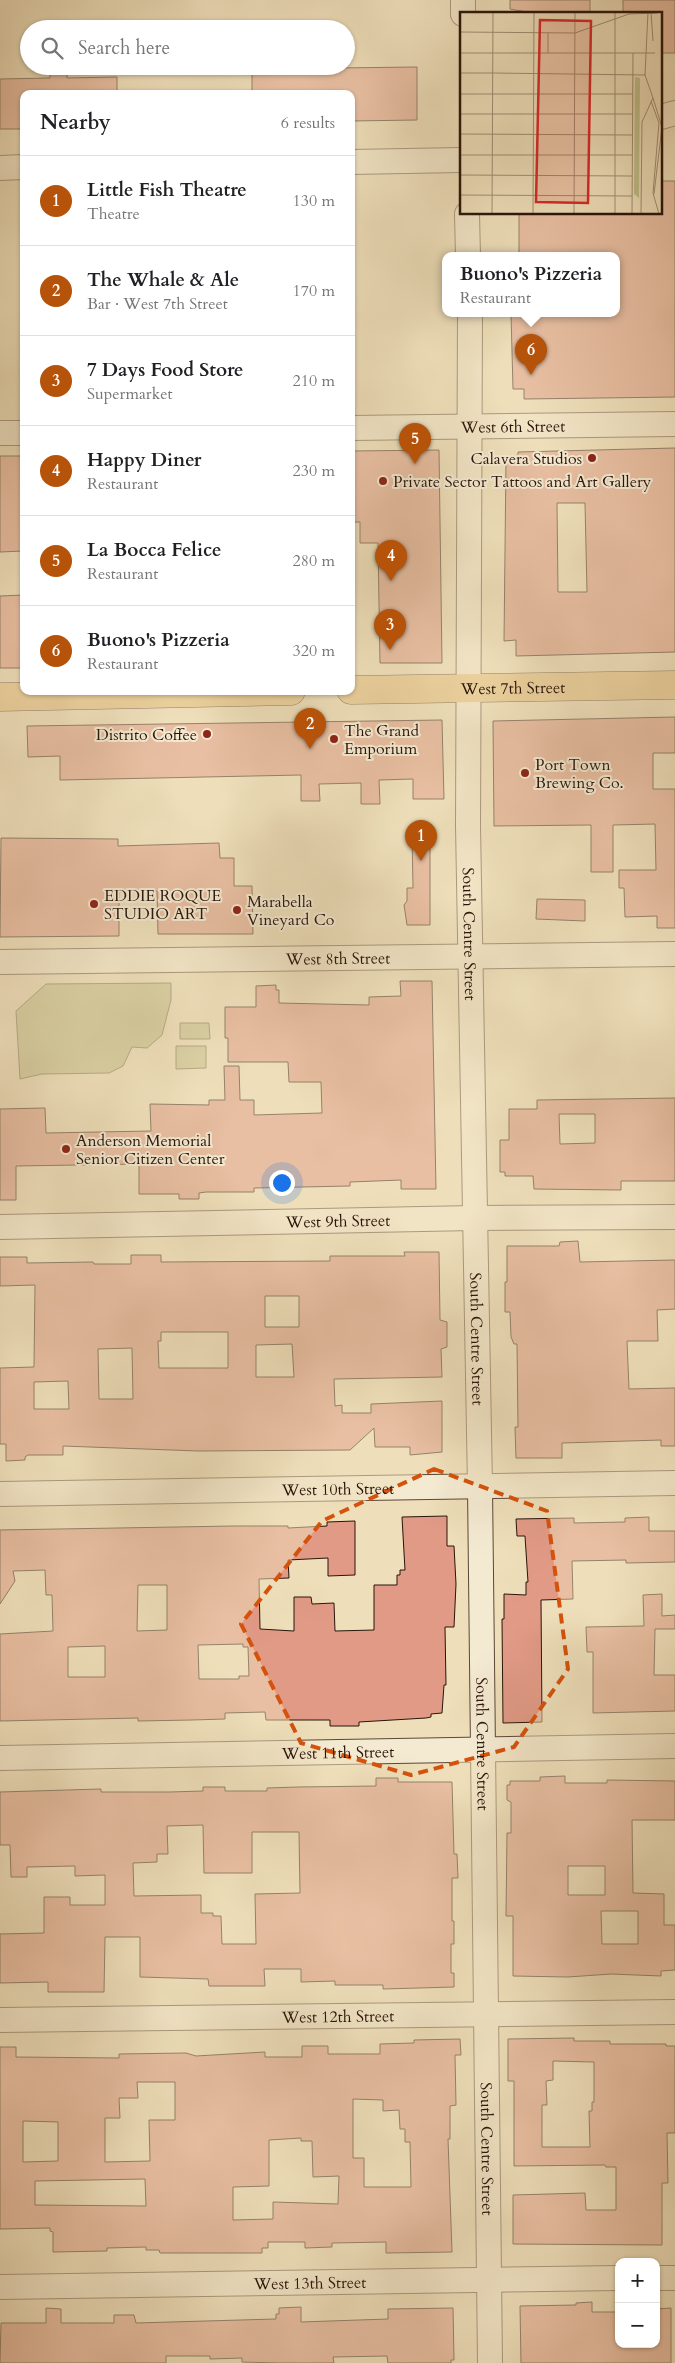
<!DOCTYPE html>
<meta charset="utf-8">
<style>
:root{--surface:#fff;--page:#f6f6f6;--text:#202124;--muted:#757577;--line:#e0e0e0;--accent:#b45309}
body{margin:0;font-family:Cardo,serif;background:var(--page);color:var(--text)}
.controls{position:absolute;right:15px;bottom:15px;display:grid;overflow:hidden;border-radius:10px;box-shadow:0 1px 4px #0004}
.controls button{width:45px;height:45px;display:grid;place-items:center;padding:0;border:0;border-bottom:1px solid var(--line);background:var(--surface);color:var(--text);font:25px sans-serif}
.you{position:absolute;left:281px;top:1182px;width:18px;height:18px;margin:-12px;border:4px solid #fff;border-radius:50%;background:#1a73e8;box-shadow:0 0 0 8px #1a73e833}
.badge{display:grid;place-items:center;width:32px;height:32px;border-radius:50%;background:var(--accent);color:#fff;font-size:16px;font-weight:700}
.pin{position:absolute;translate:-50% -41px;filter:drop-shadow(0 1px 2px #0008)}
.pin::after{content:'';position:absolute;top:26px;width:18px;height:15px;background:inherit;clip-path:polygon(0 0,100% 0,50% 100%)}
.popup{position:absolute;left:442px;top:252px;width:178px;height:65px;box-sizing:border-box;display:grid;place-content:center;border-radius:10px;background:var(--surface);filter:drop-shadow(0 1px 4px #0005);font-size:16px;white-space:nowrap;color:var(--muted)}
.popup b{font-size:19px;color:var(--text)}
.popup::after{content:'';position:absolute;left:50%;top:100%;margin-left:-10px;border:10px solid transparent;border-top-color:var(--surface)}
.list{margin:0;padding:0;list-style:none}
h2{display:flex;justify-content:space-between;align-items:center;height:65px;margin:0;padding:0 20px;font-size:21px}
h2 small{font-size:16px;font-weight:400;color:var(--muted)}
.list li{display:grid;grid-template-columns:32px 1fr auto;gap:15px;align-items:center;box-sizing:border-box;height:90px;padding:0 20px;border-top:1px solid var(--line)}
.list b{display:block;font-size:19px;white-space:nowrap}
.list p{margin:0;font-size:16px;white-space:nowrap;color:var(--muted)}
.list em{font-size:16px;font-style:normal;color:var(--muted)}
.icon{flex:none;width:28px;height:28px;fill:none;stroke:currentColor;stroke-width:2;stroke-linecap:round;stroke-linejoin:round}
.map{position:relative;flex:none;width:675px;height:2363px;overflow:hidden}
.search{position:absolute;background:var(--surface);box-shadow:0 1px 4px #0004;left:20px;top:20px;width:335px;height:55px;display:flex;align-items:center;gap:12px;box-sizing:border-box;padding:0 18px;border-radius:28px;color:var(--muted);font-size:19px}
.panel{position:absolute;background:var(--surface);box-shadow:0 1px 4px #0004;left:20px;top:90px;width:335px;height:605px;border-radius:10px}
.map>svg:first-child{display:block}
.green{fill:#c0c08b;stroke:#756a4a}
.building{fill:#e19a86;stroke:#2a140a;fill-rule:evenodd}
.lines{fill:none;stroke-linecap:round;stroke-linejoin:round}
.minor-casing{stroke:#5b4736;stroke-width:26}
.major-casing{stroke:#2a140a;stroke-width:29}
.minor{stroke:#f4ead2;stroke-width:24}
.major{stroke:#e7c07d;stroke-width:28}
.marked{fill:none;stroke:#d5520c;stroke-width:4;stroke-dasharray:10 6;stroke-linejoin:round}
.poi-dot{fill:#8f2418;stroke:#f4ead2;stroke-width:2}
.labels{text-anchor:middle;stroke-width:4;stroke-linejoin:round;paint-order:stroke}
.street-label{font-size:16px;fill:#2a140a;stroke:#f4ead2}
.poi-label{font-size:16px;fill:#2a140a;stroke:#f4ead2;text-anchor:start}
.inset-road{fill:none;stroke:#a08e74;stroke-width:1}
.view{fill:#d62828;fill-opacity:0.15;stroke:#d62828;stroke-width:2.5}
.inset-edge{fill:none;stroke:#2a140a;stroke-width:2.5}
</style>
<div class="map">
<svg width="675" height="2363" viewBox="0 0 675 2363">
<rect width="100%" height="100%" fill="#eedfba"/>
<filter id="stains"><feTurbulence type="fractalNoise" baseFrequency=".004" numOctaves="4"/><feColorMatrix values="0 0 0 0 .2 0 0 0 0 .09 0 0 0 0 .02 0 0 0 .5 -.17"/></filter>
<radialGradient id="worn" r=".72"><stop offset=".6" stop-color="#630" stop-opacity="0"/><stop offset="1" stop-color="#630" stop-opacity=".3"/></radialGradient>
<!-- green -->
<g class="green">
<polygon points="171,983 171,1000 162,1035 147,1048 132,1047 123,1066 109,1073 42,1074 20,1079 16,1011 46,984"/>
<polygon points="180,1023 209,1023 210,1039 180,1039"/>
<polygon points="176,1046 206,1046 206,1068 176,1069"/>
</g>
<!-- building -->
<g class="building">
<polygon points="510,0 590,0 590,14 538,14 510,9"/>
<polygon points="623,0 675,0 675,53 661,53 661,14 623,14"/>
<polygon points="50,66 67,66 67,78 117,77 117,94 24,94 24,129 0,129 0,79 50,78"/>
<polygon points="417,67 417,120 351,121 351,94 252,94 252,69"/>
<polygon points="661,181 675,181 675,397 524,399 524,389 513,389 511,314 616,314 616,256 519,256 519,214 661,214"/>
<path d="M675 448V652L516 656V640L504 641 506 461H518V452ZM557 503H585L587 592H558Z"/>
<polygon points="439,450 442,663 380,663 378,543 360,543 360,522 351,522 351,451"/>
<polygon points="0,456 24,456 23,551 0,552"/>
<polygon points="24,595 24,668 0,668 0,596"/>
<polygon points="675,717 675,753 653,753 653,789 675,789 675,928 657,928 657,916 625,917 624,888 619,888 619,870 656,870 655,824 613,825 613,872 591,872 591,825 494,826 493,721"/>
<polygon points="442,720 444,799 413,799 413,779 379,780 380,804 361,804 361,783 319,784 320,801 301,801 301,775 60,780 60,756 28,757 27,726"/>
<polygon points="430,833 430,925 407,925 404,905 407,901 407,888 413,888 412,834"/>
<polygon points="1,838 118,839 118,846 219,843 220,858 234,858 234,886 252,886 253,934 158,934 157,891 119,892 119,936 0,937"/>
<polygon points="537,899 585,900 585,921 536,919"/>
<polygon points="400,981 432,981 436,1189 401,1189 401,1180 350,1182 350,1186 254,1188 254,1192 206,1192 199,1193 199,1199 179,1199 179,1194 139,1194 139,1164 16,1166 16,1200 0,1200 0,1109 45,1108 46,1133 151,1131 150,1104 209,1105 209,1100 225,1100 224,1066 239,1066 240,1100 254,1100 254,1115 322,1113 321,1082 289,1082 288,1062 228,1062 228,1038 225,1038 225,1007 256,1007 256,986 276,985 276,990 279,990 279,1003 369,1005 369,997 401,996"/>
<path d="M675 1098V1181H621V1190L534 1189 533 1176H505V1172H500V1140H509V1109H537V1100ZM559 1114H595V1143L560 1144Z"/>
<polygon points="578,1241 580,1262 675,1260 675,1309 657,1310 658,1341 627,1341 629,1389 675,1388 675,1446 661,1446 661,1440 562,1443 562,1458 516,1458 515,1427 518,1427 517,1344 514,1344 511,1337 510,1312 505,1312 505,1282 507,1282 507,1246 559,1246 560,1242"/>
<path d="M404 1252H439L440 1320 447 1322V1347L441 1349 442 1377 334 1379 335 1406 342 1405V1413H371V1404L442 1401V1452L410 1455V1447H375L374 1428 350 1450 198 1451 63 1446V1455H28L25 1457V1460L6 1461V1444H0V1368L34 1367 35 1285 0 1286V1257H27V1263L93 1262 94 1264H131V1255H161V1262L330 1261V1256H405ZM265 1296H299V1327H265ZM161 1332H228V1368H159L158 1341H161ZM292 1344 294 1377H256V1345ZM132 1348 133 1399H99L98 1349ZM68 1381 69 1409H34V1382Z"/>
<path d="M447 1516V1546H454L456 1584 454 1627H445L446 1685H444L442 1713 431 1714V1717L426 1718 359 1722V1726H330V1720H266L265 1712 225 1713V1719L192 1720 138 1721V1718L0 1721V1634L53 1631 52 1595H46L45 1570 13 1571 15 1581 0 1604V1530L234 1526H288V1528L327 1526V1522L355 1521V1575L328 1576V1558L288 1560 289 1578 259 1579 260 1629 294 1631V1597H311L312 1604 334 1603 335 1631 374 1630V1585H397V1575H400V1570H405L402 1517ZM138 1585H167V1630L137 1631ZM243 1644V1647H248L249 1676H239V1679H199L198 1645ZM105 1646V1677H68V1647Z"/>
<polygon points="649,1517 649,1531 675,1531 675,1562 626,1563 626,1560 572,1561 573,1599 541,1600 542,1722 503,1723 502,1619 504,1619 504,1594 526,1595 526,1582 528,1582 525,1536 517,1536 516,1519 574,1518 574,1523 625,1522 625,1518"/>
<polygon points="662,1594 662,1616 675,1615 675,1629 655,1629 654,1675 675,1675 675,1711 593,1713 593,1652 587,1652 586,1627 644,1626 643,1595"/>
<path d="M565 1776V1783H607V1780L675 1781V1820H632L633 1893 664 1894V1925H675V1970L661 1971V1976L611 1974 568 1977 513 1976V1916H506L507 1833H511V1802L507 1800V1785H510V1781H540V1777ZM568 1866H605V1895H568ZM601 1911H638V1944H602Z"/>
<path d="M376 1778H398V1782H452L454 1854H457L458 1878H452V1921H454V1944H451V1973H454V1987L383 1989V1985H335V1981L301 1982V1969H264L265 1986H209L208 1979 140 1977V1937H105L104 1992H48V1982L0 1983V1934L44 1933V1897H70V1905H105V1875L75 1876V1866L27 1867V1877H11L10 1845H0V1792L101 1789V1792H170L203 1791V1787H225V1791H267V1788L298 1787 376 1786ZM203 1825 204 1873H252V1832H299L300 1893 255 1894 256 1944H222L221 1916H213V1913H201V1895L134 1896 133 1863 157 1862V1854H168L167 1826Z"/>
<path d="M574 2038V2041H610V2044H666V2046H675V2133H667L668 2183H662V2245L513 2244V2195L585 2193 586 2210H616V2167H606L605 2165 514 2166V2081H508V2039ZM553 2061 594 2062V2102H592V2111H589L590 2147H542V2105H547L546 2081 553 2080Z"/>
<path d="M460 2039 461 2055H455L456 2105 450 2106V2139H448L452 2252 386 2253V2242L332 2243V2247L305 2248V2242H268V2248H262V2253H160L159 2250H146V2247L107 2248V2251L53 2252V2232L50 2231V2228L0 2229V2047H16V2057L119 2058V2054L186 2053 196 2056 265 2052V2057H302V2046H328V2054H380V2044L414 2043V2040ZM137 2082H175V2120H149L150 2161 105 2162V2118H120L119 2098H138ZM353 2099 383 2100V2111L399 2110 400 2129H405V2142H410L411 2187H364V2158H353ZM23 2121 58 2122V2161L23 2162ZM301 2138V2141H312L313 2177 339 2176 338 2204 273 2202V2219L233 2220V2187L269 2186V2140ZM145 2179 146 2206 35 2205V2181Z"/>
<polygon points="592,2302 592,2312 619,2312 619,2344 656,2344 656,2309 671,2308 671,2363 521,2363 520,2306 576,2305 576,2303"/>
<polygon points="301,2307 301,2322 388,2319 388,2309 453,2308 454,2360 451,2360 451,2363 388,2363 387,2356 333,2357 334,2363 280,2363 242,2362 242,2358 210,2359 210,2356 166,2356 166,2363 0,2363 1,2323 46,2323 46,2308 61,2309 61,2323 114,2323 114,2315 134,2315 136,2323 276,2319 276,2314 279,2314 279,2308"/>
</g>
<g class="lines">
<defs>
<g id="minor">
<polyline points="463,0 463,14"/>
<polyline points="661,117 675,113"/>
<polyline points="351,162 461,160"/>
<polyline points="0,168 24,167"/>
<polyline points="467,214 468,256"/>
<path id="s1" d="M470 314 468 826 480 1487 490 2363"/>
<path id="s2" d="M351 428 675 424"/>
<polyline points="0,433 24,433"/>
<path id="s3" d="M0 962 675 954"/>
<path id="s4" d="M0 1227 474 1218 675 1217"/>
<path id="s5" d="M0 1494 675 1483"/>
<path id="s6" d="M0 1758 675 1746"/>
<path id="s7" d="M0 2020 675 2012"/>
<polyline points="656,2278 675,2278"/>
<path id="s8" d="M0 2287 619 2278"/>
</g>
<g id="major">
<path id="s9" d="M351 690 675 685"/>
<polyline points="0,697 291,691"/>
</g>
</defs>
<!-- minor casing -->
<use href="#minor" class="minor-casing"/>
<!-- major casing -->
<use href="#major" class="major-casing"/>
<!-- minor -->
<use href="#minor" class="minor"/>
<!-- major -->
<use href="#major" class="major"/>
</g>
<!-- marked area -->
<path d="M0 0H675V2363H0ZM434 1469 547 1511 568 1669 514 1747 411 1775 301 1743 241 1624 322 1521Z" fill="#eedfba" fill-opacity=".55" fill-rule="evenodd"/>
<path class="marked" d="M434 1469 547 1511 568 1669 514 1747 411 1775 301 1743 241 1624 322 1521Z"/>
<!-- markers -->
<g class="poi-dot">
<circle cx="592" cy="458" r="5"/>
<circle cx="383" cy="481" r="5"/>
<circle cx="207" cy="734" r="5"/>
<circle cx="334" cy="739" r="5"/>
<circle cx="525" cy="773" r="5"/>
<circle cx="94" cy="904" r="5"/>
<circle cx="237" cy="910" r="5"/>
<circle cx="66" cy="1149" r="5"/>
</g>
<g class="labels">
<!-- street labels -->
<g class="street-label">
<text dy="6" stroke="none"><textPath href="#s2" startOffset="162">West 6th Street</textPath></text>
<text dy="6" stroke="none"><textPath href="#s9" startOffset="162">West 7th Street</textPath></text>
<text dy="6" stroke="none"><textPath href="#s1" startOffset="620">South Centre Street</textPath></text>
<text dy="6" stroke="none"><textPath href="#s3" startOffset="338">West 8th Street</textPath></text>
<text dy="6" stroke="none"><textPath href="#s4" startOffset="338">West 9th Street</textPath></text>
<text dy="6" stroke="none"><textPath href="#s1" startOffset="1025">South Centre Street</textPath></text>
<text dy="6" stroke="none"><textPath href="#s5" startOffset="338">West 10th Street</textPath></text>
<text dy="6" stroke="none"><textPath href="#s1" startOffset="1430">South Centre Street</textPath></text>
<text dy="6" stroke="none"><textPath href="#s6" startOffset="338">West 11th Street</textPath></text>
<text dy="6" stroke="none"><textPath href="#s7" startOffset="338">West 12th Street</textPath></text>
<text dy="6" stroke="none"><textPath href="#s1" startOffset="1835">South Centre Street</textPath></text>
<text dy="6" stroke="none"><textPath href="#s8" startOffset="310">West 13th Street</textPath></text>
</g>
<!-- poi labels -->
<g class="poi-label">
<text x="582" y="464" text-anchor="end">Calavera Studios</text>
<text x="393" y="487">Private Sector Tattoos and Art Gallery</text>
<text x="344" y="736">The Grand<tspan x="344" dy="18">Emporium</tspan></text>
<text x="197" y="740" text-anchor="end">Distrito Coffee</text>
<text x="535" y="770">Port Town<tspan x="535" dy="18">Brewing Co.</tspan></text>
<text x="104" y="901">EDDIE ROQUE<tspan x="104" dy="18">STUDIO ART</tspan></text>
<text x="247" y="907">Marabella<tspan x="247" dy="18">Vineyard Co</tspan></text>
<text x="76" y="1146">Anderson Memorial<tspan x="76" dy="18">Senior Citizen Center</tspan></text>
</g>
</g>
<!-- overview -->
<g transform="translate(460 12)">
<rect width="202" height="202" fill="#eedfba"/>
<path d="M175 65 180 66 179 186 174 182Z" fill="#c0c08b"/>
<path class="inset-road" d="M191 0 193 29M0 20 115 21 169 2 197 1M88 21V41M0 41H195M0 61H33M33 61 185 63M0 82H173M193 86 202 115 194 182M191 89 199 111 193 181 199 202M0 102H32M32 102H173M0 122 172 123M0 143H172M0 163 172 164M0 183 172 184M32 202 33 0M73 202 74 0M114 202 115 0M155 202V0M172 202 173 41M181 202 182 110 193 86 185 63 188 0"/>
<path class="view" d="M80 8 131 9 128 191 76 190Z"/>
<rect width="202" height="202" class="inset-edge"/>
</g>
<rect width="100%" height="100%" filter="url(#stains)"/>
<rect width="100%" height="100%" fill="url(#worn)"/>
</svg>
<div class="controls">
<button>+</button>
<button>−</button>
</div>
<div class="you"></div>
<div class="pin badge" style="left:421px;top:861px">1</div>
<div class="pin badge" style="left:310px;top:749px">2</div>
<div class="pin badge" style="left:390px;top:650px">3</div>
<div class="pin badge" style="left:391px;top:581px">4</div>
<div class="pin badge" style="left:415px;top:464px">5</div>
<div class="pin badge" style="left:531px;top:375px">6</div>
<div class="popup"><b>Buono's Pizzeria</b>Restaurant</div>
<div class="search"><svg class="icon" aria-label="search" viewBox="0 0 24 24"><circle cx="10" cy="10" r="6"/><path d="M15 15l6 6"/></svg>Search here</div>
<section class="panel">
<h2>Nearby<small>6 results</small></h2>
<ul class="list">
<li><span class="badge">1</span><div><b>Little Fish Theatre</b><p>Theatre</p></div><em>130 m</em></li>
<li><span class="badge">2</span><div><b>The Whale &amp; Ale</b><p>Bar · West 7th Street</p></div><em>170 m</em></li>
<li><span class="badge">3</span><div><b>7 Days Food Store</b><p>Supermarket</p></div><em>210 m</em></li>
<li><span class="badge">4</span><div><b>Happy Diner</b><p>Restaurant</p></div><em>230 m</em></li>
<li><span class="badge">5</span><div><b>La Bocca Felice</b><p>Restaurant</p></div><em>280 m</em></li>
<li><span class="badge">6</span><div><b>Buono's Pizzeria</b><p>Restaurant</p></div><em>320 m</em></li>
</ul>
</section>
</div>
